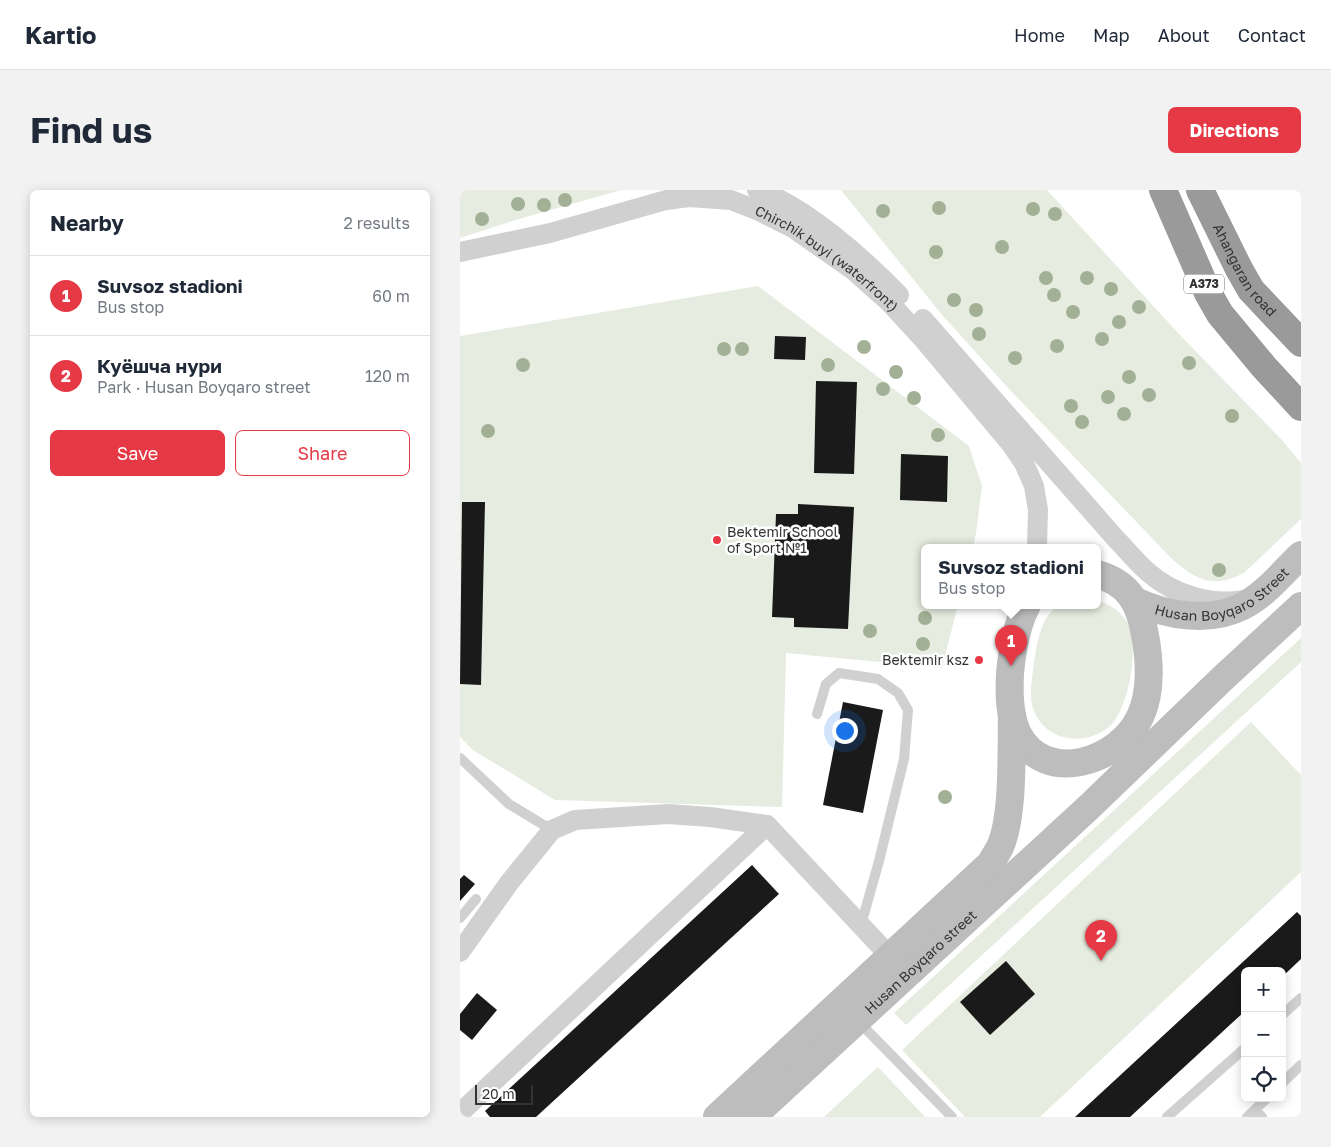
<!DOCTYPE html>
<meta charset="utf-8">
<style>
:root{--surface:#fff;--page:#f2f2f3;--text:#1f2937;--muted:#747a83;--line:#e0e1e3;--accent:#e63946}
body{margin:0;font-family:"Golos Text",sans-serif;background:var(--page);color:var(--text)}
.controls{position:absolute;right:15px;bottom:15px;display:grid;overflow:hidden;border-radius:8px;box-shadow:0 2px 12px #0003}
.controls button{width:45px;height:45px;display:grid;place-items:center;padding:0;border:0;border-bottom:1px solid var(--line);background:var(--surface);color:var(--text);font:25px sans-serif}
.scale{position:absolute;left:15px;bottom:12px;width:58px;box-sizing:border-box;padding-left:5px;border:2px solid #333;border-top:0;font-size:14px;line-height:18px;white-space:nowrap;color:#333;-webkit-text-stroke:4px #fff;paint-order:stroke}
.you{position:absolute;left:384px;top:540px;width:18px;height:18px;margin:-12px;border:4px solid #fff;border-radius:50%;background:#1a73e8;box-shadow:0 0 0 8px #1a73e833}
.badge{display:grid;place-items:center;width:32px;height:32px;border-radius:50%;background:var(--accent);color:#fff;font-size:16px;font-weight:700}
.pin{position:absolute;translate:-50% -41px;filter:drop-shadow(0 1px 2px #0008)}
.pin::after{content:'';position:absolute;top:26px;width:18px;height:15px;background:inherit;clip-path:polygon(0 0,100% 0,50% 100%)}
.popup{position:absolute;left:461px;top:354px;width:180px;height:65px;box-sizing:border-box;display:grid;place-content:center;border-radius:8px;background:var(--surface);filter:drop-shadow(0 1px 4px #0005);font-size:16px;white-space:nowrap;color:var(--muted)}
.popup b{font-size:19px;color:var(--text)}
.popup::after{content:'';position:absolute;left:50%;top:100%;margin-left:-10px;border:10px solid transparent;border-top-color:var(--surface)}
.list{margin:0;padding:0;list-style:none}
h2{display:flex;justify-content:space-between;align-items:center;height:65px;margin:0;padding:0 20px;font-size:21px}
h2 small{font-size:16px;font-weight:400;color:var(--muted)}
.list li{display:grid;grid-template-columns:32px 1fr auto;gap:15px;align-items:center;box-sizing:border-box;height:80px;padding:0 20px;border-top:1px solid var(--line)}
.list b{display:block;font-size:19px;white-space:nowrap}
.list p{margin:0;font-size:16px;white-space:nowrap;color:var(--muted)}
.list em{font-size:16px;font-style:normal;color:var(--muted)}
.actions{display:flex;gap:10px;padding:15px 20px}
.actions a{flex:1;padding:11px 0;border:1px solid var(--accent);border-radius:8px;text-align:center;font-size:18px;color:var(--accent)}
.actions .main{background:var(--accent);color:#fff}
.icon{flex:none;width:28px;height:28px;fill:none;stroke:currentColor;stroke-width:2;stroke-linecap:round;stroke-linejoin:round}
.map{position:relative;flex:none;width:841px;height:927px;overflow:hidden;border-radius:8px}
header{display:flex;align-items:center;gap:30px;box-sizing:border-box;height:70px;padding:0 25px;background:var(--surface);border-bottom:1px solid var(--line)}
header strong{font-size:24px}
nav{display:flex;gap:28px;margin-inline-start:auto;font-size:18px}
.intro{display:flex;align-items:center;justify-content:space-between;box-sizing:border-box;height:120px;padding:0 30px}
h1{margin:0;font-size:35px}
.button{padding:12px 22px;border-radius:8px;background:var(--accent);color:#fff;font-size:18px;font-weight:700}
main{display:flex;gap:30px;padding:0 30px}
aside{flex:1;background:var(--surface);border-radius:8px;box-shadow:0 2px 12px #0003}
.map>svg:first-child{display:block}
.green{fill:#e6ecdf}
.building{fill:#1a1a1a}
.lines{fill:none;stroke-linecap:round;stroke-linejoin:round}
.lane{stroke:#d0d0d0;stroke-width:10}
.street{stroke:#d0d0d0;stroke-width:20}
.secondary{stroke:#bdbdbd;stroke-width:28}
.highway{stroke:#9a9a9a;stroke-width:28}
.tree{fill:#a2b095}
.poi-dot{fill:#e63946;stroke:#fff;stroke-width:2}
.labels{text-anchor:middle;stroke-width:5;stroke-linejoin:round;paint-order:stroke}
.shield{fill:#fff;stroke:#707070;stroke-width:1}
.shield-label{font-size:12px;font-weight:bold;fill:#333}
.street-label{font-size:14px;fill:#333;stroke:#fff}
.poi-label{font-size:14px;fill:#333;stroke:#fff;text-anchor:start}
</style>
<header>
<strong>Kartio</strong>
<nav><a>Home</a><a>Map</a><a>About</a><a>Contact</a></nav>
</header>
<div class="intro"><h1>Find us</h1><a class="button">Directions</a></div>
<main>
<aside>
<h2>Nearby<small>2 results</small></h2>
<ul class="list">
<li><span class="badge">1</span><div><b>Suvsoz stadioni</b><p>Bus stop</p></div><em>60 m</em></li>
<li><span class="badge">2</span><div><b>Куёшча нури</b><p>Park · Husan Boyqaro street</p></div><em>120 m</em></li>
</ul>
<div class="actions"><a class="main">Save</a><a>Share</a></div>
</aside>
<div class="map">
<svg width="841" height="927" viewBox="0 0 841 927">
<rect width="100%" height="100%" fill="#fff"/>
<!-- green -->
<g class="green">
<polygon points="0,0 161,0 52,31 0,48"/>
<path d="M381 0H587L719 144 821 249 841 273V329L785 382C755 400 736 390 712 369L550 200 483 126Z"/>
<polygon points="298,96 509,256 522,296 516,343 513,357 465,357 465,415 498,415 482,478 326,463 322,617 95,610 13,560 0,547 0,146"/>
<path d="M637 410C648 414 658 419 665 429 682 450 669 519 650 536 625 558 583 551 573 518 569 506 572 492 573 480 576 459 579 427 599 415H637Z"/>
<polygon points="841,448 841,472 446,835 434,823"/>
<polygon points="791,532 841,585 841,682 580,927 505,927 442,860"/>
<polygon points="418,877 465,927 364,927"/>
</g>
<!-- building -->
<g class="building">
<polygon points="315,146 346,147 345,170 314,169"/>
<polygon points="356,191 397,192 394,284 354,283"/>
<polygon points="441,264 488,266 487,312 440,310"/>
<polygon points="2,312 25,312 21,495 0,494"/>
<polygon points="338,314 394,317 388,439 334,437 334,428 312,427 316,324 338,324"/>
<polygon points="383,512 423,520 403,623 363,615"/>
<polygon points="292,675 319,704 76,927 30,927 25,921"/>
<polygon points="4,685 15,694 0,711 0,689"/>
<polygon points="837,722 841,726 841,769 822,787 822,781 785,781 785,821 670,927 615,927"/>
<polygon points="546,771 575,804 530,845 500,812"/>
<polygon points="17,803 37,820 12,850 0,840 0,824"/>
</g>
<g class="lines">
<!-- lane -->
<g class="lane">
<polyline points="357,524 366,494 379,483 418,489 438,503 448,520 444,569 419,671 401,735"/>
<polyline points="0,568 49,614 92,640"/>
<polyline points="0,728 16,709"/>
<polyline points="822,825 841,808"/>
<polyline points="399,832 492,927"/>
<polyline points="822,893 841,875"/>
<polyline points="795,920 802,927"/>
<polyline points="707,927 785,858"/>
<polyline points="787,927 807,908"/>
</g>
<!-- street -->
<g class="street">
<path d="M297 0C344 15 404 69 439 105"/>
<path id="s1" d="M0 62 90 43 206 10 229 7 271 10 299 21 333 38 360 57 393 80 429 112 464 150 551 254 564 273 574 296 578 320 577 357"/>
<path d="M463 129 656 349C667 360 677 373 689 383 713 404 751 416 783 410"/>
<polyline points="0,762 49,693 92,640 115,630 208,624 250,627 307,635 438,775"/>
<polyline points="0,923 307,635"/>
</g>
<!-- secondary -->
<g class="secondary">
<path id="s2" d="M675 411C707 426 751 433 783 416 805 405 823 382 841 365"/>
<path d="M567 415C556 436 552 460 550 484 549 504 549 526 558 544 585 596 659 572 680 527 692 502 690 472 685 445 680 414 669 393 637 384"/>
<path d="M257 927 530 674C533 669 537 663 540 657 554 626 551 562 552 526"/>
<path id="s3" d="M292 927 629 617 763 488 841 416"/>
</g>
<!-- highway -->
<g class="highway">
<polyline points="703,0 748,103 760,124 804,177 841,217"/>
<path id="s4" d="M740 0 779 79 791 100 841 153"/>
</g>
</g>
<!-- trees -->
<g class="tree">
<circle cx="105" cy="10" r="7"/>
<circle cx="58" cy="14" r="7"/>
<circle cx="84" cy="15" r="7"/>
<circle cx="479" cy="18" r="7"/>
<circle cx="573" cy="19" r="7"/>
<circle cx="423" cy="21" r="7"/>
<circle cx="595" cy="24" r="7"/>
<circle cx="22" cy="29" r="7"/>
<circle cx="542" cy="57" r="7"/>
<circle cx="476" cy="62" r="7"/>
<circle cx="586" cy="88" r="7"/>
<circle cx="627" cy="88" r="7"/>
<circle cx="651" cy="99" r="7"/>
<circle cx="594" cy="105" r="7"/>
<circle cx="494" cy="110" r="7"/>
<circle cx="679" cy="117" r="7"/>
<circle cx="516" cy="120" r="7"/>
<circle cx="613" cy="122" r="7"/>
<circle cx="659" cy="132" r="7"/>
<circle cx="519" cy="144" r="7"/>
<circle cx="642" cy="149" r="7"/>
<circle cx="597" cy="156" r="7"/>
<circle cx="404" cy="157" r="7"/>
<circle cx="264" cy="159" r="7"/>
<circle cx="282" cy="159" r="7"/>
<circle cx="555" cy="168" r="7"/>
<circle cx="729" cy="173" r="7"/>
<circle cx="63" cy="175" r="7"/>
<circle cx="368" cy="175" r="7"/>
<circle cx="436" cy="182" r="7"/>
<circle cx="669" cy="187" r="7"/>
<circle cx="423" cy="199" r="7"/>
<circle cx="689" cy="205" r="7"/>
<circle cx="648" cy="207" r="7"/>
<circle cx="454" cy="208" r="7"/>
<circle cx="611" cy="216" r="7"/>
<circle cx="664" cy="224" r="7"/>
<circle cx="772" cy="226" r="7"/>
<circle cx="622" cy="232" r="7"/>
<circle cx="28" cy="241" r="7"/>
<circle cx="478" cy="245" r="7"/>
<circle cx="759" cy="380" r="7"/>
<circle cx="465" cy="428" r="7"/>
<circle cx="410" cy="441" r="7"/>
<circle cx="463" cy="454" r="7"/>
<circle cx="485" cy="607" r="7"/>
</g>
<!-- markers -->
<g class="poi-dot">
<circle cx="257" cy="350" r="5"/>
<circle cx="519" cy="470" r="5"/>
</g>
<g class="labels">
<!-- shield labels -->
<rect class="shield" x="724" y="84.5" width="40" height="19" rx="4"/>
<g class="shield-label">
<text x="744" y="98">A373</text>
</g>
<!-- street labels -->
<g class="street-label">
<text dy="5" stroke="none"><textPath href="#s1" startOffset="391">Chirchik buyi (waterfront)</textPath></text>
<text dy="5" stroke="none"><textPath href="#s4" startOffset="92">Ahangaran road</textPath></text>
<text dy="5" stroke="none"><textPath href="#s2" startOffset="95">Husan Boyqaro Street</textPath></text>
<text dy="5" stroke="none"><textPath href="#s3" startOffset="229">Husan Boyqaro street</textPath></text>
</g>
<!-- poi labels -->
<g class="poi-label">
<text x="267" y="347">Bektemir School<tspan x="267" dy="16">of Sport №1</tspan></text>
<text x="509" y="475" text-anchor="end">Bektemir ksz</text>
</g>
</g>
</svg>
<div class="controls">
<button>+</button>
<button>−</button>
<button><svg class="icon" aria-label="locate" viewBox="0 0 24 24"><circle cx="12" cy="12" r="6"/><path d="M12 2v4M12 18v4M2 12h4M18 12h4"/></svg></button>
</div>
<div class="scale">20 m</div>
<div class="you"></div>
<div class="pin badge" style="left:551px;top:476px">1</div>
<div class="popup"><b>Suvsoz stadioni</b>Bus stop</div>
<div class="pin badge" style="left:641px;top:771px">2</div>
</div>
</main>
